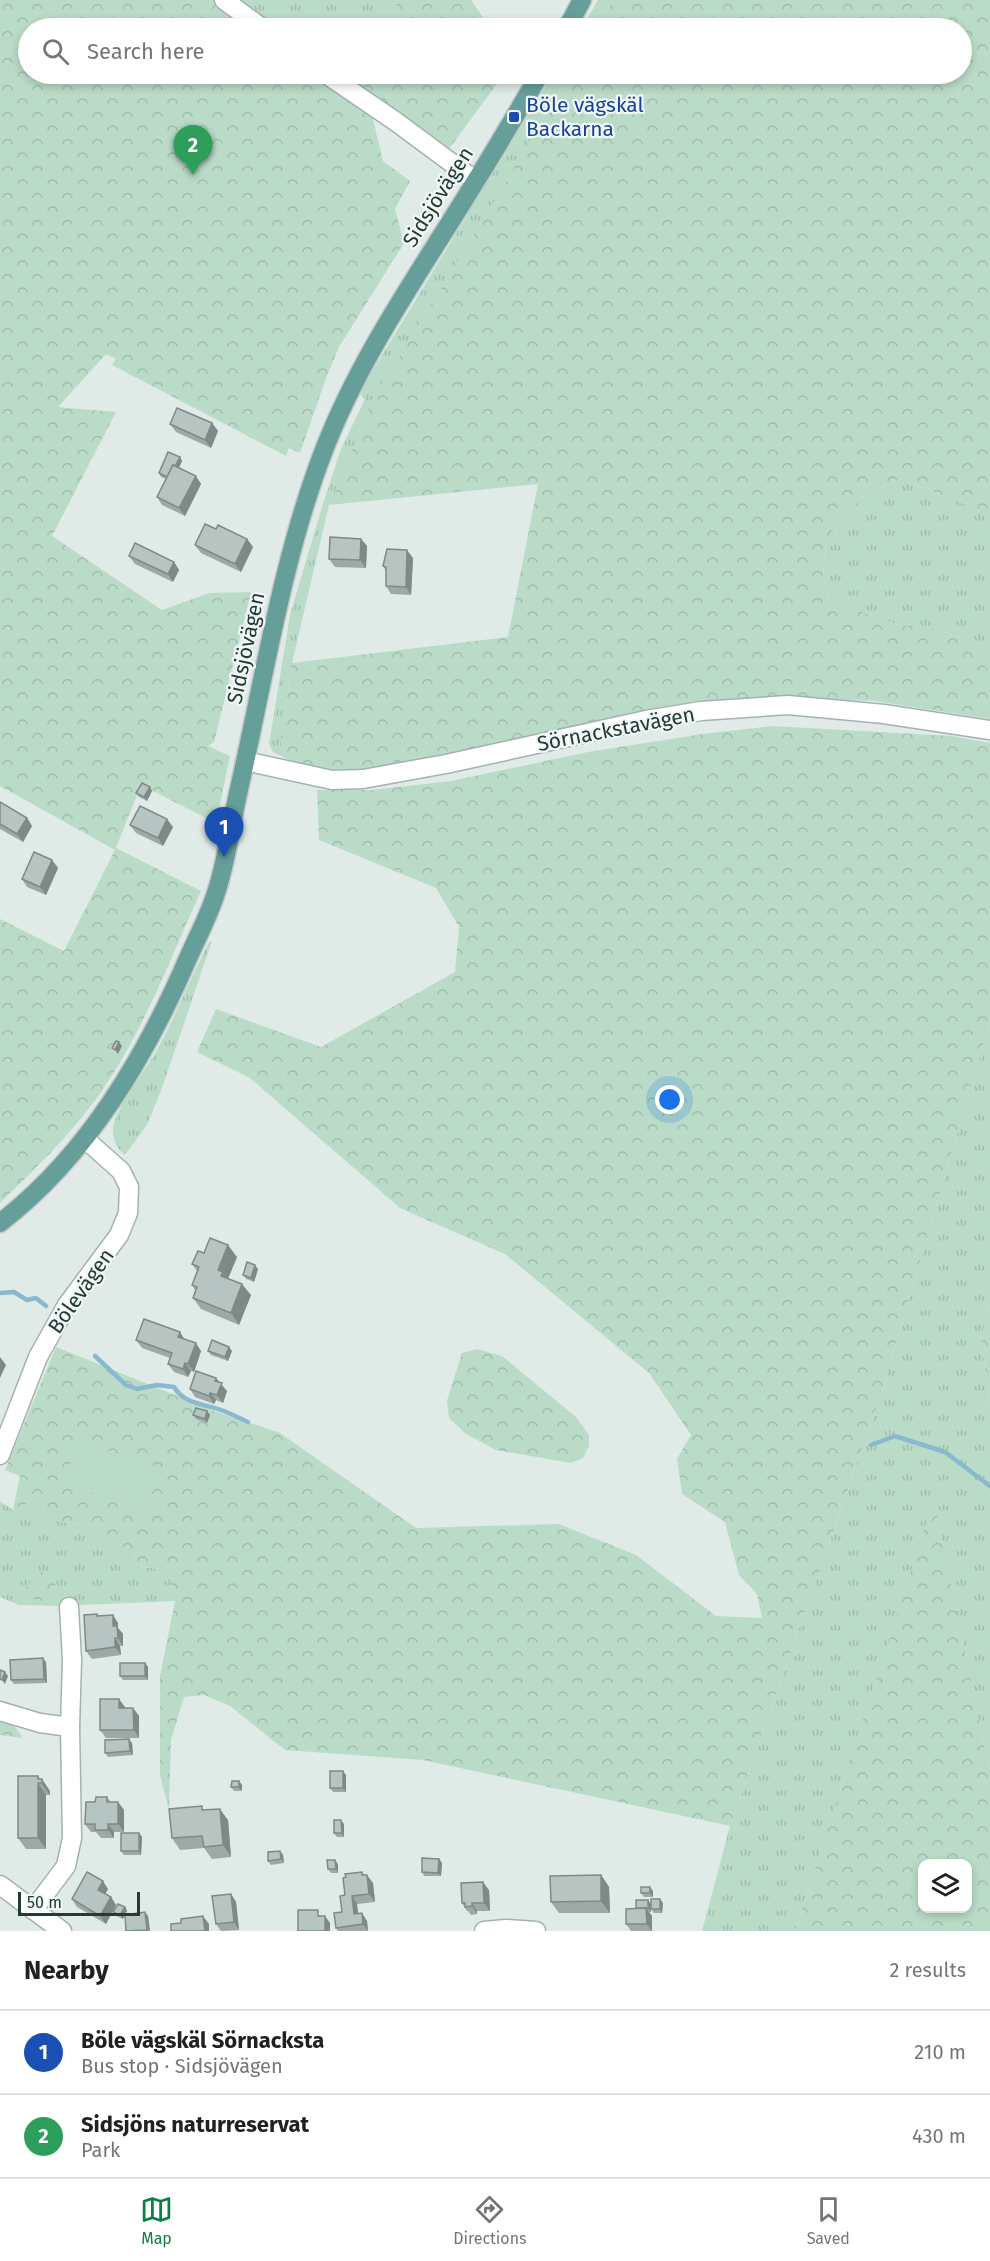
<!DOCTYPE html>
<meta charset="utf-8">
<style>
:root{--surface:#fff;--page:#f6f6f6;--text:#202124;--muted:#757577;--line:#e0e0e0;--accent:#0b8043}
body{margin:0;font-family:"Fira Sans",sans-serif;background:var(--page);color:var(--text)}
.controls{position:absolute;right:18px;bottom:18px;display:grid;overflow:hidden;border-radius:12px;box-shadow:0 3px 9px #0003}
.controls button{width:54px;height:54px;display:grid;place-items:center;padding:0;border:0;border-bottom:2px solid var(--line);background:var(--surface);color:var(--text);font:30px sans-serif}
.scale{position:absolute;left:18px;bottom:15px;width:122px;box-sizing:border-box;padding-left:6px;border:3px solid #223a38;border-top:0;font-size:16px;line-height:21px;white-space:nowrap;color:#223a38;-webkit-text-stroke:4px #f1f7f5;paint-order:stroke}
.you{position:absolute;left:670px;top:1100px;width:21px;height:21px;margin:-15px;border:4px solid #fff;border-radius:50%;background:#1a73e8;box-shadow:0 0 0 9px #1a73e833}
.badge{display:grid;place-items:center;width:39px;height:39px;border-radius:50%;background:var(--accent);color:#fff;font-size:20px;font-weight:700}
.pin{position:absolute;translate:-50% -50px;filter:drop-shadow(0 2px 3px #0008)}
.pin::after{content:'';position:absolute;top:32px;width:21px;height:18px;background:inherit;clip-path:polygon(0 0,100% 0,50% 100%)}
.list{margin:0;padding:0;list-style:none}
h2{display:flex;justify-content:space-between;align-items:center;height:78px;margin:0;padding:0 24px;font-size:26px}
h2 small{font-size:20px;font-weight:400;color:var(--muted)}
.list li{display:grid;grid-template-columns:39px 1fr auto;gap:18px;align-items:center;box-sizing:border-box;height:84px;padding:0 24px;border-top:2px solid var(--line)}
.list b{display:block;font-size:22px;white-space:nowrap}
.list p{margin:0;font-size:20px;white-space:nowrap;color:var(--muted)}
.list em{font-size:20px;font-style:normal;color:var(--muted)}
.icon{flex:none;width:33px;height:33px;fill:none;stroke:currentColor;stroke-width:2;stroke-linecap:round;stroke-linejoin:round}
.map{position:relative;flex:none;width:990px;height:1931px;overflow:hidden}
.search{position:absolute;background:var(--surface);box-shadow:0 3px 9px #0003;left:18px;right:18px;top:18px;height:66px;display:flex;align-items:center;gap:15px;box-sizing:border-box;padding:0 21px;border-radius:33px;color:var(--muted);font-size:22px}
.sheet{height:246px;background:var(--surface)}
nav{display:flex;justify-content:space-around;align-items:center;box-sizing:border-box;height:84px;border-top:2px solid var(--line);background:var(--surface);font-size:16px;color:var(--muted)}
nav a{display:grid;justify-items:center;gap:3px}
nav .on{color:var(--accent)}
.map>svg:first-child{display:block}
.grass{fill:url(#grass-tufts)}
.forest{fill:url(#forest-crowns);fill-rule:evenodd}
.pitch{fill:#badbc8}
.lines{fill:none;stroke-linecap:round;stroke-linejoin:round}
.stream{stroke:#8ab8ce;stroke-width:4.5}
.minor-casing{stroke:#a3b2b0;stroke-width:21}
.major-casing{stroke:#c1c8c7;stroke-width:21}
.minor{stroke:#fff;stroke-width:18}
.major{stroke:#669e99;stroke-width:18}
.wall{fill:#9da9a6}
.shaded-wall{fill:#7f8a87}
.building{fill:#b6c5c1;stroke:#7f8a87;stroke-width:1.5}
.transit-dot{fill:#1a4fb4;stroke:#f1f7f5;stroke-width:2}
.labels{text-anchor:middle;stroke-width:4.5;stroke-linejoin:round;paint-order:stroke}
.transit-label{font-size:21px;fill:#164399;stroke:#f1f7f5;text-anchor:start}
.street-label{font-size:21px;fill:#223a38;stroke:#f1f7f5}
</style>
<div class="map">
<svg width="990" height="1931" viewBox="0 0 990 1931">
<defs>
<pattern id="grass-tufts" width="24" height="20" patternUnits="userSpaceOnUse" patternTransform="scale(1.5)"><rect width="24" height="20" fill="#badbc8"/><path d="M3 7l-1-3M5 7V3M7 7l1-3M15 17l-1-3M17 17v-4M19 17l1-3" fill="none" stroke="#a0bdad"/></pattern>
<pattern id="forest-crowns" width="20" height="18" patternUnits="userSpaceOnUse" patternTransform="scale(1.5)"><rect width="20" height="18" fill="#badbc8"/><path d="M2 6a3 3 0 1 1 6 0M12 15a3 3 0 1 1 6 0" fill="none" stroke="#a0bdad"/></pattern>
</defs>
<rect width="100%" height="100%" fill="#e0ebe8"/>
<!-- grass -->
<g class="grass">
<polygon points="233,0 399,0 385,28 275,28"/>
<polygon points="598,0 613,0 597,28 582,28"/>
<polygon points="553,74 569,74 488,212 373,400 329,505 292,663 281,737 283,757 273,752 269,744 290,615 322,507 341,449 365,399 359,393"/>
<polygon points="900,479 975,508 990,520 990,672 962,638 926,626 901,626 829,600 823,576 826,539 863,496"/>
<path d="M212 941 162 1088 147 1125 125 1155C116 1149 112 1138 113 1127 117 1106 146 1070 157 1050 176 1015 191 977 209 942Z"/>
<polygon points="990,1021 990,1307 981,1337 990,1408 990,1774 934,1501 795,1931 702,1931 730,1826 883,1389"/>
<polygon points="0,1501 13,1510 25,1504 42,1518 78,1525 119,1543 143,1567 168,1570 175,1601 59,1606 19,1605 0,1597"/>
</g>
<!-- forest -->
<g class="forest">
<path d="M0 0H213L255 28H28V74H321L370 107 383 161 410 181 395 209 404 243 339 347 326 378 300 453 289 448 286 456 112 365 116 359 106 354 58 407 116 412 52 536 162 610 209 593 251 592 214 742 208 746 230 756 216 823 141 785 116 848 201 891C169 961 142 1036 96 1099 68 1137 34 1170 0 1203V919L64 951 115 850 0 786Z"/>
<polygon points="399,0 471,0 487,23 507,28 385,28"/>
<path d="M613 0H990V520L975 508 900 479 863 496 826 539 823 576 829 600 901 626H926L962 638 990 672V719L875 701 772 697 696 704 373 769C345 769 308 773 283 757L281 737 292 663 508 637 538 484 329 505 373 399 488 212 569 74H962V28H597Z"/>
<polygon points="341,74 504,74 449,149"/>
<polygon points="772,726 952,736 990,743 990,1021 883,1389 730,1826 423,1760 285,1750 230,1706 204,1695 184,1697 171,1740 169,1809 160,1776 160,1676 175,1601 168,1570 143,1567 119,1543 78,1525 42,1518 25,1504 13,1510 20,1476 5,1470 56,1347 217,1412 280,1433 416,1528 559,1524 636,1555 716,1616 762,1618 757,1594 739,1575 725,1522 682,1494 677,1459 691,1435 649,1373 505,1254 400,1208 250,1078 197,1052 216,1009 321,1047 455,972 459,927 436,888 319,840 317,790 372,790 451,781 588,752 702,734"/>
<polygon points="990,1307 990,1408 981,1337"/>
<polygon points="477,1349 502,1356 576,1417 589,1435 589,1446 583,1458 571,1463 496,1450 466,1434 449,1418 447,1401 462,1353"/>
<path d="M934 1499 990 1774V1931H795ZM922 1864H968V1908H922Z"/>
<polygon points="41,1572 52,1575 57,1592 50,1602 27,1598 25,1589 33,1578"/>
<polygon points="0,1721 13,1724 23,1738 0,1735"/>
</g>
<!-- pitch -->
<polygon class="pitch" points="77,1441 160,1468 147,1510 64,1484"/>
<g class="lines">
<!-- stream -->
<g class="stream">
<polyline points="0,1293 14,1292 27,1300 36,1298 46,1306"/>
<path d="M95 1356 126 1385 137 1389 157 1385 174 1387C184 1404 204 1404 221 1410 230 1413 239 1418 248 1422"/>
<polyline points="871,1445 895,1436 945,1452 990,1486"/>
</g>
<defs>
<g id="minor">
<polyline points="224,0 262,28"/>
<polyline points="326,74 395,121 476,181"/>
<polyline points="245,761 332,780 363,779 446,764 646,720 701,711 788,705 884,714 990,730"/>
<polyline points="0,1455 38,1357 67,1305 119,1235 128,1213 129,1187 121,1171 85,1139"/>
<polyline points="0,1711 40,1723 70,1727"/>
<polyline points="0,1885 62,1931"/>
<polyline points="33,1910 66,1866 72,1838 70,1727 72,1660 69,1607"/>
<polyline points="484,1931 506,1929 536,1931"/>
</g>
<g id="major">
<polyline points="567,28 582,0"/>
<path d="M0 1223C88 1155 146 1056 189 956 198 936 208 917 215 896 227 862 231 824 239 789 265 675 282 559 324 450 362 352 423 268 477 179 499 144 519 109 540 74"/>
</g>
</defs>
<!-- minor casing -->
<use href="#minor" class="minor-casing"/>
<!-- major casing -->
<use href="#major" class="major-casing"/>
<!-- minor -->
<use href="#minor" class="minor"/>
<!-- major -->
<use href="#major" class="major"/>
</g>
<!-- wall -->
<g class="wall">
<polygon points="212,423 218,431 211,448 176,432 170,424"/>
<polygon points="180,457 182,461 179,468 201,484 185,516 162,505 157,497 166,479 161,477 159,473"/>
<polygon points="216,529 247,539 253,547 241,572 201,553 195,545"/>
<polygon points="361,539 367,546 366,568 335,567 329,559"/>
<polygon points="129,556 174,562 179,570 173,582 135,564"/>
<polygon points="413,558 411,595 391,594 386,586 386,571 383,566"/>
<polygon points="152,791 147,801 139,797 136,793"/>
<polygon points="0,802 27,818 32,826 23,842 0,829"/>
<polygon points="130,825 173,827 163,846 136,833"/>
<polygon points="52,860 58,868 46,895 27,887 22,879"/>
<polygon points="204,1253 237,1257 228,1278 251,1295 239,1325 201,1309 193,1298 195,1290 192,1285 197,1271 192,1264"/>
<polygon points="258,1269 254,1282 246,1279 243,1275"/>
<polygon points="136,1340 185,1340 201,1351 194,1372 191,1371 188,1377 174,1372 168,1364 170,1358 142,1348"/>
<polygon points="208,1351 232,1351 228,1361 211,1355"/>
<polygon points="219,1383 227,1391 223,1403 216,1400 214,1404 195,1397 190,1389"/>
<polygon points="207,1411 210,1415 207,1423 196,1419 193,1415"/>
<polygon points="97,1614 98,1616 118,1623 118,1628 123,1634 123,1646 120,1646 121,1655 92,1659 86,1651"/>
<polygon points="46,1662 47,1683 14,1684 11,1680"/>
<polygon points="145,1663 148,1667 148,1680 123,1680 120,1676"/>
<polygon points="125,1707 125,1708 133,1708 139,1716 139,1738 106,1738 100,1730"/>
<polygon points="132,1743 133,1755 108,1757 105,1753"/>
<polygon points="346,1775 346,1792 333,1792 330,1788"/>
<polygon points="38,1776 50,1791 50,1795 46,1795 46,1849 26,1849 18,1838"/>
<polygon points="239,1781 242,1785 242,1791 234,1791 231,1787"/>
<polygon points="107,1797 111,1802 118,1802 124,1810 124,1832 114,1832 114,1838 101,1838 96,1832 91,1832 85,1824"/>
<polygon points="205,1810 228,1820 231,1857 212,1859 204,1848 180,1850 172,1838"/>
<polygon points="344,1824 344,1837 337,1837 334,1833"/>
<polygon points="139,1833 142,1837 141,1855 124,1855 121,1851"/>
<polygon points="280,1851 283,1855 284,1863 271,1865 268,1861"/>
<polygon points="439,1859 442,1863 441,1876 424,1876 422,1872"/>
<polygon points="338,1864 338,1873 331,1873 328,1869"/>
<polygon points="364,1875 373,1883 375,1902 357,1904 358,1913 367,1921 368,1931 338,1931 336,1928 342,1912 345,1895"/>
<polygon points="601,1875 609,1887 610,1913 559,1913 551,1902"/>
<polygon points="108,1889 105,1894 111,1897 116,1905 106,1924 77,1907 72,1899"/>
<polygon points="489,1890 490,1911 477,1911 477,1914 471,1915 468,1911 467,1911 462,1903"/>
<polygon points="653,1891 653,1897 644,1897 641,1893"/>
<polygon points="231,1894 236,1902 239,1930 221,1931 216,1924"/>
<polygon points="663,1903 662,1913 654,1913 651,1909"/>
<polygon points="651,1904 651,1912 649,1912 652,1916 652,1931 631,1931 626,1924"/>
<polygon points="125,1907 127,1911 125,1914 145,1912 148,1916 150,1931 126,1931 125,1916 123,1919 116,1916 113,1912"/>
</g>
<!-- shaded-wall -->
<g class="shaded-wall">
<polygon points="212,423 218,431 211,448 205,440"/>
<polygon points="180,457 182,461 172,482 170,478"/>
<polygon points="196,476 201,484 185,516 179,508"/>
<polygon points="247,539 253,547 241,572 235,564"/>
<polygon points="361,539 367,546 366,568 360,560"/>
<polygon points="407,550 413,558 411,595 406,587"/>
<polygon points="174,562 179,570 173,582 168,574"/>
<polygon points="150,787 152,791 147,801 144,797"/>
<polygon points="27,818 32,826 23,842 17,834"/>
<polygon points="167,819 173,827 163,846 158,838"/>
<polygon points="52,860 58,868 46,895 40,887"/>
<polygon points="119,1042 122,1046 118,1054 115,1050"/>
<polygon points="228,1245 237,1257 228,1279 221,1276 218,1270"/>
<polygon points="255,1265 258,1269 254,1282 251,1278"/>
<polygon points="242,1284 251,1295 239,1325 231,1313"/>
<polygon points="180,1332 185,1340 178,1337"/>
<polygon points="196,1343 201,1351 194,1372 188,1364"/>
<polygon points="229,1347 232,1351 228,1361 225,1357"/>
<polygon points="0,1357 6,1365 0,1378"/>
<polygon points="185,1363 191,1371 188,1377 183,1369"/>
<polygon points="216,1378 227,1391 223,1403 217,1395 215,1381"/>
<polygon points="210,1393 216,1400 214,1404 209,1396"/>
<polygon points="207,1411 210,1415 207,1423 205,1419"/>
<polygon points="113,1615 118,1623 118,1628 123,1634 123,1646 118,1638 113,1626"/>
<polygon points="115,1638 120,1646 121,1655 115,1647"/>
<polygon points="43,1658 46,1662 47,1683 44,1679"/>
<polygon points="145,1663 148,1667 148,1680 145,1676"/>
<polygon points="5,1672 8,1676 5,1684 2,1680"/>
<polygon points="119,1699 125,1707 125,1716 119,1708"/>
<polygon points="133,1708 139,1716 139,1738 134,1730"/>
<polygon points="129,1739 132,1743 133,1755 130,1751"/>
<polygon points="343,1771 346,1775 346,1792 343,1788"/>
<polygon points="38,1776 42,1782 42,1779 50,1791 50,1795 38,1779"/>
<polygon points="239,1781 242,1785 242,1791 239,1787"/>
<polygon points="38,1783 46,1795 46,1849 38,1838"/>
<polygon points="118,1802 124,1810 124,1832 118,1824"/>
<polygon points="220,1809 228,1820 231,1857 223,1845"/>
<polygon points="341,1820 344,1824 344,1837 342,1833"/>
<polygon points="108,1824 114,1832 114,1838 108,1830"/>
<polygon points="139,1833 142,1837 141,1855 139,1851"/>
<polygon points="280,1851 283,1855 284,1863 281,1859"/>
<polygon points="439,1859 442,1863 441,1876 438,1873"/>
<polygon points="335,1860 338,1864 338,1873 336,1869"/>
<polygon points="362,1872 368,1880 367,1875 373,1883 375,1902 369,1894"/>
<polygon points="601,1875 609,1887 610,1913 601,1901"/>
<polygon points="103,1881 108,1889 103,1898 98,1890"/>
<polygon points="483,1882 489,1890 490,1911 484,1903"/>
<polygon points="650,1887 653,1891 653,1897 650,1893"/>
<polygon points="231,1894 236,1902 239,1930 234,1922"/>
<polygon points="352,1896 357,1904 359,1922 354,1914"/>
<polygon points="111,1897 116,1905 106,1924 100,1916"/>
<polygon points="660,1899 663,1903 662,1913 660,1909"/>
<polygon points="648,1900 651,1904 651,1912 648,1908"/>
<polygon points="472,1903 477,1911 477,1914 472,1906"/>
<polygon points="125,1907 127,1911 123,1919 120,1915"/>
<polygon points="646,1908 652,1916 652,1931 647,1924"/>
<polygon points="145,1912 148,1916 150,1931 147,1930"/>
<polygon points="362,1913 367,1921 368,1931 363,1924"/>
<polygon points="203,1916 209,1924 209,1931 205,1931"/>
<polygon points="325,1916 330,1923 330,1931 325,1931"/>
</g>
<!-- building -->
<g class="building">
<polygon points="177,408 212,423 205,440 170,424"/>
<polygon points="168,452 180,457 175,466 173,465 167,477 159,473"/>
<polygon points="173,465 196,476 179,508 157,497"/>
<polygon points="205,524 216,529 218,525 247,539 235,564 195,545"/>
<polygon points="330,537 361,539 360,560 329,559"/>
<polygon points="135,543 174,562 168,574 129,556"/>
<polygon points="387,549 407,550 406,587 386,586 386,567 383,566"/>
<polygon points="142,783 150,787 144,797 136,793"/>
<polygon points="0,802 27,818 17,834 0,824"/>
<polygon points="140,806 167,819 158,838 130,825"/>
<polygon points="34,852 52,860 40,887 22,879"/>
<polygon points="116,1041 119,1042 115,1050 112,1048"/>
<polygon points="210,1238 228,1245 218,1270 223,1272 221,1276 242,1284 231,1313 193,1298 197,1287 192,1285 199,1267 192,1264 198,1251 204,1253"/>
<polygon points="247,1262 255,1265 251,1278 243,1275"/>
<polygon points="144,1319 180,1332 178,1337 196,1343 188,1364 185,1363 183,1369 168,1364 172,1353 136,1340"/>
<polygon points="212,1340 229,1347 225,1357 208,1351"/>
<polygon points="196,1371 216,1378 215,1381 222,1383 217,1395 210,1393 209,1396 190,1389"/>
<polygon points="196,1408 207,1411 205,1419 193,1415"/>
<polygon points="97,1614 97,1616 113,1615 113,1626 117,1626 118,1638 115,1638 115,1647 86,1651 84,1615"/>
<polygon points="43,1658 44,1679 11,1680 10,1660"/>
<rect x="120" y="1663" width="25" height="13"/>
<polygon points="0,1670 5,1672 2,1680 0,1679"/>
<polygon points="100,1699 119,1699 119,1708 133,1708 134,1730 100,1730"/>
<polygon points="129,1739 130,1751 105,1753 105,1740"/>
<rect x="330" y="1771" width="13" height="17"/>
<polygon points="18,1776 38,1776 38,1779 42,1779 42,1783 38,1783 38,1838 18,1838"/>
<polygon points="232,1781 239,1781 239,1787 231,1787"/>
<polygon points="96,1797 107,1797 107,1802 118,1802 118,1824 108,1824 108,1830 95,1830 95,1824 85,1824 86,1802 95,1802"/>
<polygon points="202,1806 202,1810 220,1809 223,1845 204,1847 202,1836 172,1838 169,1809"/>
<polygon points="334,1820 341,1820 342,1833 334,1833"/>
<rect x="121" y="1833" width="18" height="18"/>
<polygon points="280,1851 281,1859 268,1861 268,1852"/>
<polygon points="422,1858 439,1859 438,1873 422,1872"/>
<polygon points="327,1860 335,1860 336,1869 328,1869"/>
<polygon points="87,1872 103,1881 98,1890 111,1897 100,1916 72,1899"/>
<polygon points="362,1872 362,1875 367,1875 369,1894 352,1896 354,1914 362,1913 363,1924 336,1928 334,1913 342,1912 340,1896 345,1895 343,1878 346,1877 345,1874"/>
<polygon points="601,1875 601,1901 551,1902 550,1876"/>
<polygon points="483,1882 484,1903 472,1903 472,1906 465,1907 465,1903 462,1903 461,1883"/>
<rect x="641" y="1887" width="9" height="6"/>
<polygon points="231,1894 234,1922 216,1924 212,1896"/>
<rect x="651" y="1899" width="9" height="10"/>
<rect x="636" y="1900" width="12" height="8"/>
<polygon points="118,1904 125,1907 120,1915 113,1912"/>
<polygon points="646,1908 647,1924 626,1924 626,1909"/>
<polygon points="298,1910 318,1910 318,1916 325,1916 325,1931 298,1931"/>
<polygon points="145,1912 147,1930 126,1931 125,1915"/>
<polygon points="203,1916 205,1931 171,1931 171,1924 181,1923 181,1919"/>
</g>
<!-- markers -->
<rect class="transit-dot" x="508" y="111" width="12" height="12" rx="3"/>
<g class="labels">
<!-- transit labels -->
<g class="transit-label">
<text x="526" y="112">Böle vägskäl<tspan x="526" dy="24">Backarna</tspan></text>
</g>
<!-- street labels -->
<g class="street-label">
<text transform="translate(438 197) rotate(-58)" y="7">Sidsjövägen</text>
<text transform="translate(246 648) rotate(-78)" y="7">Sidsjövägen</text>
<text transform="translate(616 729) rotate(-11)" y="7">Sörnackstavägen</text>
<text transform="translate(81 1291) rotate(-55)" y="7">Bölevägen</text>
</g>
</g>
</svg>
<div class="controls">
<button><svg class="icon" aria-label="layers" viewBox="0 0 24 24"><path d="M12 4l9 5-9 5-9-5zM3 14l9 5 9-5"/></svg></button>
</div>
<div class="scale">50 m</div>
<div class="you"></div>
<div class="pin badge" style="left:224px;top:857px;background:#1a4fb4">1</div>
<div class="pin badge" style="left:193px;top:175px;background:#2e9e5b">2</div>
<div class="search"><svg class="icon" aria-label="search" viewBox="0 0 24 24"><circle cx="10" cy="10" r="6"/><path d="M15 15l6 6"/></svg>Search here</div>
</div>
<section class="sheet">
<h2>Nearby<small>2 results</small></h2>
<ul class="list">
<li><span class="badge" style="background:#1a4fb4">1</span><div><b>Böle vägskäl Sörnacksta</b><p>Bus stop · Sidsjövägen</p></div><em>210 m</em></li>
<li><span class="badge" style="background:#2e9e5b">2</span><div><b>Sidsjöns naturreservat</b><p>Park</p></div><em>430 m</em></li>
</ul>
</section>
<nav>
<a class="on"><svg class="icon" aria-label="map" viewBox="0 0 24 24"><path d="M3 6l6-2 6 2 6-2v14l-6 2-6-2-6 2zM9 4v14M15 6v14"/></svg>Map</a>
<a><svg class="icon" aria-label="directions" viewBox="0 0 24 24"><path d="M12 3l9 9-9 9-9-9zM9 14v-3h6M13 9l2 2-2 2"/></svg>Directions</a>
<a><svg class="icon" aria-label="saved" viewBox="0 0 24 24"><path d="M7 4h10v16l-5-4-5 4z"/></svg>Saved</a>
</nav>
